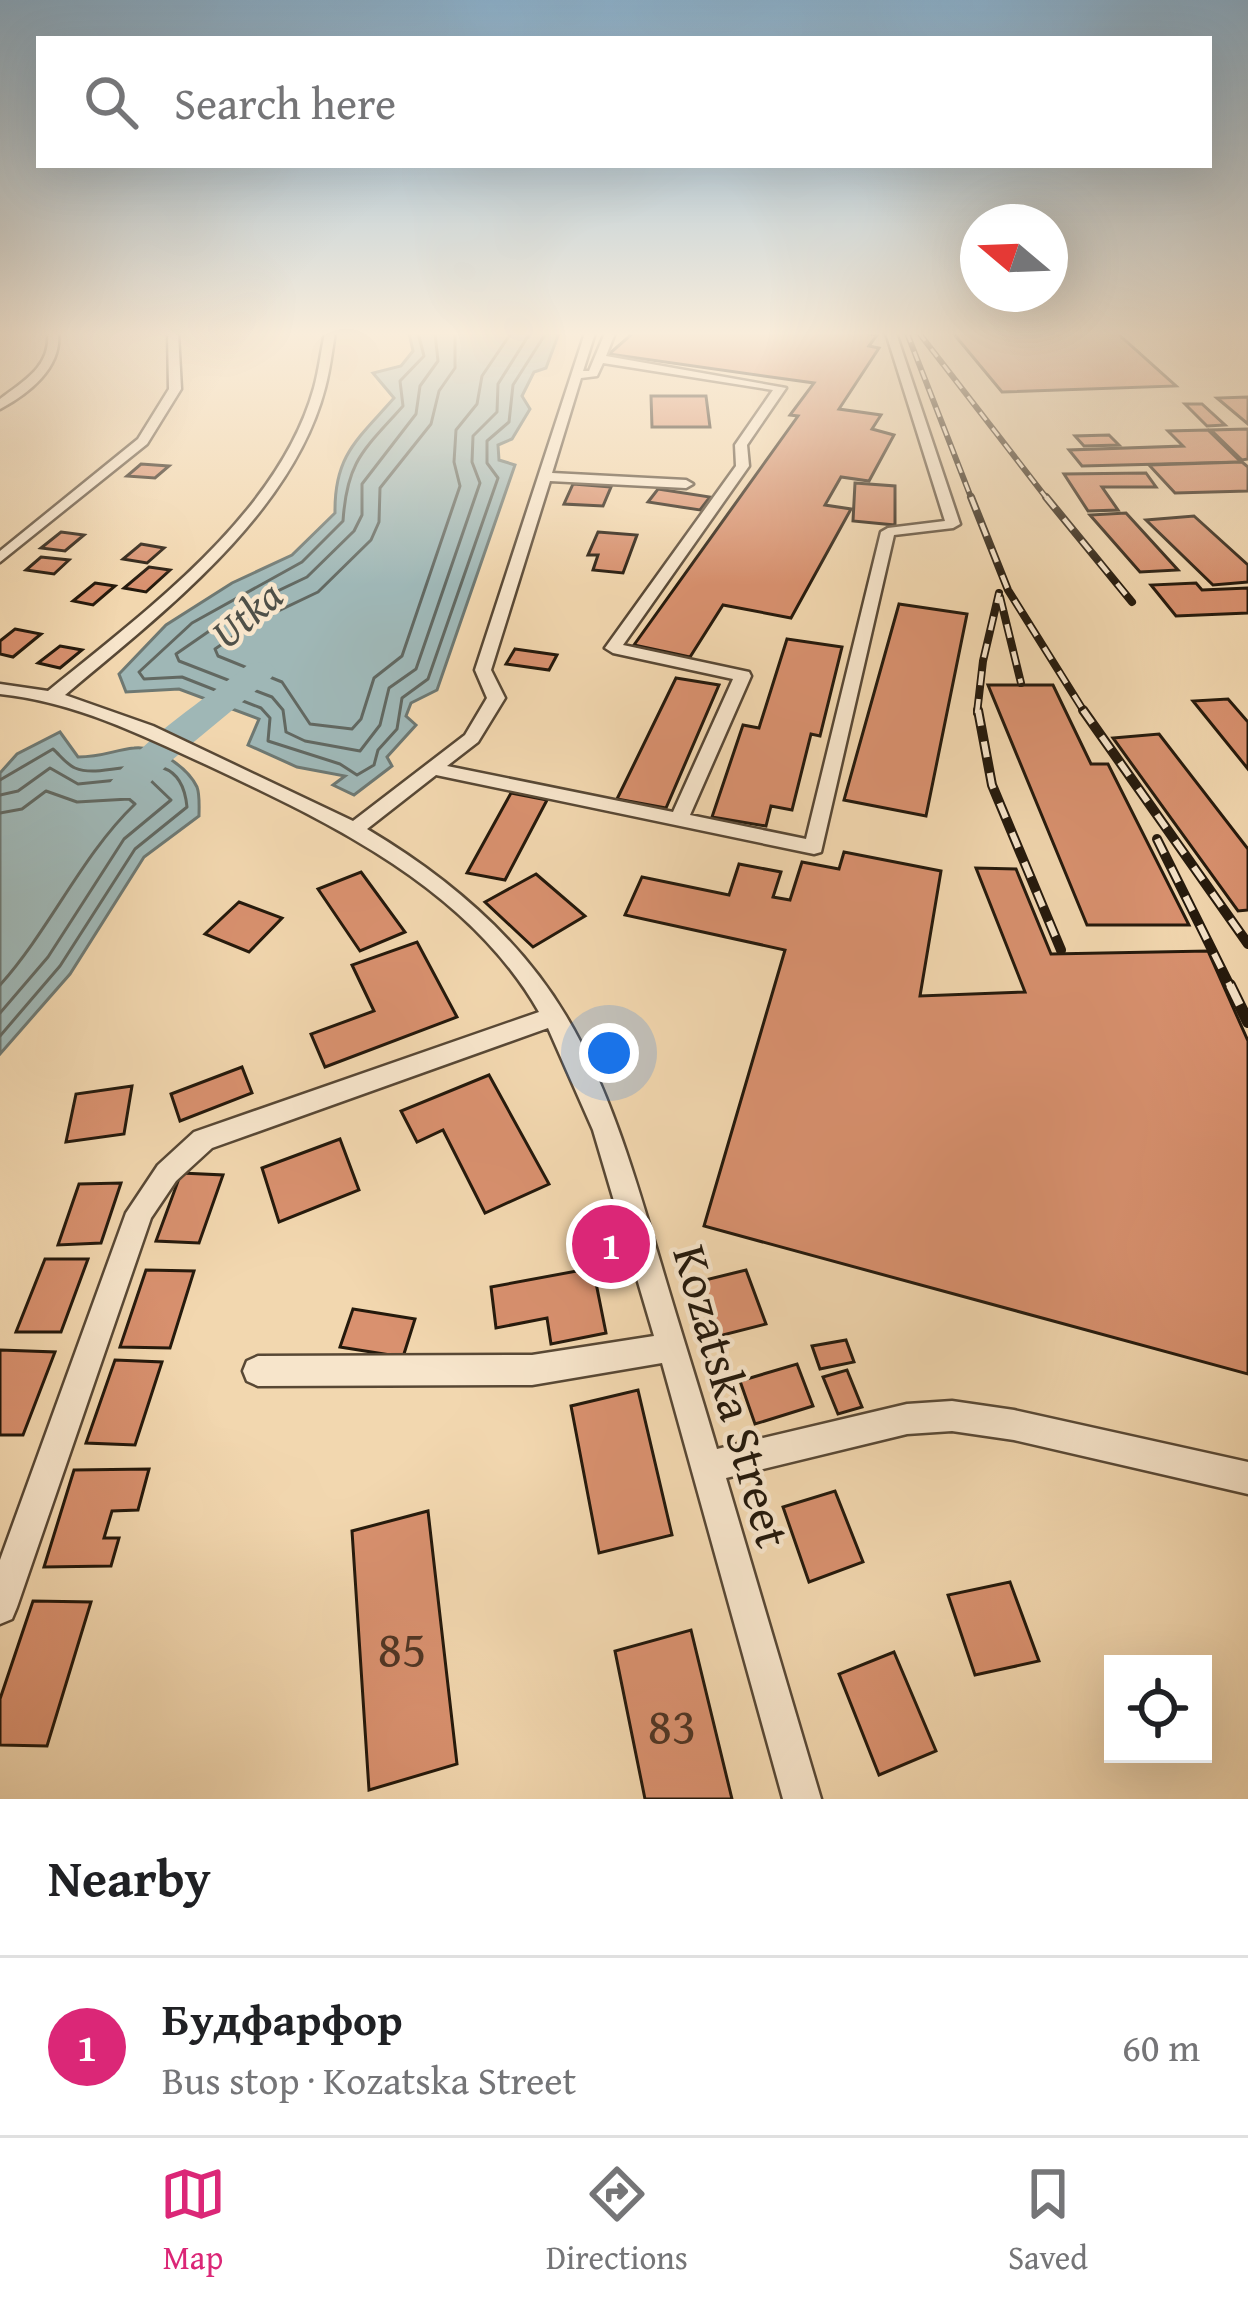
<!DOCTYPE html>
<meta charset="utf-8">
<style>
:root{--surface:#fff;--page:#f2f2f2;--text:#202124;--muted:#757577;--line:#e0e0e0;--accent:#db2777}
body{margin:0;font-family:"Gentium Book Plus",serif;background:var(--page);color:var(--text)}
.controls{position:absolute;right:36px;bottom:36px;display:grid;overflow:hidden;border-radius:0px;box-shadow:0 12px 48px #0002}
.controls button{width:108px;height:108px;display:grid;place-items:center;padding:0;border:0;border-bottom:3px solid var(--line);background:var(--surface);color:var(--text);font:60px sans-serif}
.compass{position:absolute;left:960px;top:204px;width:108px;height:108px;border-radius:50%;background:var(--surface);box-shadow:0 12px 48px #0002;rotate:289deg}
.you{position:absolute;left:609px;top:1053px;width:42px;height:42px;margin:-30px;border:9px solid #fff;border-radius:50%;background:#1a73e8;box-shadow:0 0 0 18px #1a73e833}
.badge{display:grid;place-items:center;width:78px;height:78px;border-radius:50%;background:var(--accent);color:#fff;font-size:39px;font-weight:700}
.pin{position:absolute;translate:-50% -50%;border:6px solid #fff;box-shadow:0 3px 12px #0006}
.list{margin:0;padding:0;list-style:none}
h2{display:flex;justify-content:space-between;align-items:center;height:156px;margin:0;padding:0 48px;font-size:51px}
h2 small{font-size:39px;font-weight:400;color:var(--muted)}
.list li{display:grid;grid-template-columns:78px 1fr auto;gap:36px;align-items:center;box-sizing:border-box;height:180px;padding:0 48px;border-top:3px solid var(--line)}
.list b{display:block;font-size:45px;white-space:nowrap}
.list p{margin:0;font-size:39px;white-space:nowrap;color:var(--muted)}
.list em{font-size:39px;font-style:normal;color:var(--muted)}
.icon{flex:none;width:66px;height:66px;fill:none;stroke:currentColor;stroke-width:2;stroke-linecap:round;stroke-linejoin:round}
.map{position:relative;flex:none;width:1248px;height:1799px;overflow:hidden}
.search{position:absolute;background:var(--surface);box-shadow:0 12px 48px #0002;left:36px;right:36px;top:36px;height:132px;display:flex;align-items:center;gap:30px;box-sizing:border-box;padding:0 42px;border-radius:0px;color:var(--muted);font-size:45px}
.sheet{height:336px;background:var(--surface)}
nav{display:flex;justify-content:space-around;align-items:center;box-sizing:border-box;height:168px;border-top:3px solid var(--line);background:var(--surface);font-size:33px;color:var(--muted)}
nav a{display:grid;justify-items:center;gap:6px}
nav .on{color:var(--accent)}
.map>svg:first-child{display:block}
.water{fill:#9fb7b6;stroke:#6e7872;stroke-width:3}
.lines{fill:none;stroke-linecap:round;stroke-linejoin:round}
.shore{stroke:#626861;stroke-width:3}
.river{fill:#9fb7b6;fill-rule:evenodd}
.building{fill:#d9916f;stroke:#24190c;stroke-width:3}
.minor-casing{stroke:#584835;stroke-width:5}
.minor{fill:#f7e5cb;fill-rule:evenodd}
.rail-far3-casing{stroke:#24190c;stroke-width:6}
.rail-far2-casing{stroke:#24190c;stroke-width:8}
.rail-far1-casing{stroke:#24190c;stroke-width:10}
.rail-casing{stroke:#24190c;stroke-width:12}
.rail-far3{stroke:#f7e5cb;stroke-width:3;stroke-dasharray:10;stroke-linecap:butt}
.rail-far2{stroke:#f7e5cb;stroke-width:4.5;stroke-dasharray:14;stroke-linecap:butt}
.rail-far1{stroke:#f7e5cb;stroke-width:6;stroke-dasharray:16;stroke-linecap:butt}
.rail{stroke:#f7e5cb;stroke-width:8;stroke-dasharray:22;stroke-linecap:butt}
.labels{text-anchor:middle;stroke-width:9;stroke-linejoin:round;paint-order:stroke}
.far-water-label{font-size:42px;font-style:italic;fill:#4f5048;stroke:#f7e5cb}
.street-label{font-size:48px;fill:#24190c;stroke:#f7e5cb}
.near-number-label{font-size:51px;fill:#513725}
</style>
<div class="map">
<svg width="1248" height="1799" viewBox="0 0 1248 1799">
<rect width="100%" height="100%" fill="#f2d7af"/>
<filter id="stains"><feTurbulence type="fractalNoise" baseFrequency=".00167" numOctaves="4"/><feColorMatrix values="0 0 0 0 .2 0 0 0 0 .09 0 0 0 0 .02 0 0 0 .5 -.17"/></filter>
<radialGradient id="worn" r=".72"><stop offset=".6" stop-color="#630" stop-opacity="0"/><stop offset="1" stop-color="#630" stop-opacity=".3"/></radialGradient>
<!-- water -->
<g class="water">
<path d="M409 333H559L546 368 534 372 522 396 530 409 512 439 498 445 499 460 515 465 437 690 411 703 406 716 416 725 387 757 392 766 354 795 333 785 345 776 297 767 248 745 259 719 179 689 126 692 119 674 166 625 232 583 292 555 335 513C334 455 358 439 394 398L373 373 401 366 413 351Z"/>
<path d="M60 732 78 757C103 757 114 750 134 748 156 745 188 768 197 787 200 795 199 807 199 816L144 857 70 974 0 1054V773L17 754Z"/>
</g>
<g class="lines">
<!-- shore -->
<g class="shore">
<path d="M418 333 424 356 400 381 403 406C364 450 347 460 343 521L302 562 192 623 139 672 144 679 182 677 261 708 270 718 268 741 340 764 357 775 374 765 378 750 397 729 402 698 428 679 498 478 487 463V441L509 422 513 385 546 333"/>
<polyline points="435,333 438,361 420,386 416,414 362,484 362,515 354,531 307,577 244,607 176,654 179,661 272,697 283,710 286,732 305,741 360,751 380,725 389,688 416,669 480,483 472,462 473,436 497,412 498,384 530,333"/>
<polyline points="455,333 455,368 439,391 431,424 380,488 379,522 371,540 318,592 253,623 215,649 218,656 282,682 310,724 352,729 361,719 374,678 402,656 460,486 454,462 456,430 477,404 482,376 511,333"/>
<path d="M0 780 53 749C60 755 66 764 75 768 110 783 180 734 187 807L135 849 60 966 0 1036"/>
<polyline points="0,795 18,791 50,768 78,784 147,777 171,800 124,839 48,957 0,1013"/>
<path d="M0 813 22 809 46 791 77 802 129 799 135 804C81 856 51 928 0 985"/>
</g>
<!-- river -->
<path class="river" d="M260 662 271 664 276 671 271 678 172 760 135 798H111L105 790C139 740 202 702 249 664Z"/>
</g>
<!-- building -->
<g class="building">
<polygon points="633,333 863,333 877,335 869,346 879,348 839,409 881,415 872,429 894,435 869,481 841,477 825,505 851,509 791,618 723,605 690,657 634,645 798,416 790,415 814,383 609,354"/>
<polygon points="953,333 1117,333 1176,386 1002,392"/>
<polygon points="651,396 706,396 710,427 652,427"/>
<polygon points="1248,397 1248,424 1217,398"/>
<polygon points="1185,404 1202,404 1225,425 1207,426"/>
<polygon points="1248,429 1248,459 1242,460 1211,430"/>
<polygon points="1208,430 1241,462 1082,466 1069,450 1183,446 1168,431"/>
<polygon points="1109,435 1119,445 1084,446 1075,436"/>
<polygon points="1242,462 1248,467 1248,491 1175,493 1149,465"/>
<polygon points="141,464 169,466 155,478 127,476"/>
<polygon points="1146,473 1156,487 1102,487 1118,510 1088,511 1064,474"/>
<polygon points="855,483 895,486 895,525 853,521"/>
<polygon points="573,484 611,487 603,506 564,504"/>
<polygon points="658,489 710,497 700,510 648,502"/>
<polygon points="1126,513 1178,570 1140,572 1090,515"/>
<polygon points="1194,516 1248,565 1248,582 1213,585 1146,520"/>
<polygon points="61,532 84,535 65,551 41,548"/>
<polygon points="598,532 637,535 623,573 593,570 598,555 588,555"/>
<polygon points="141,544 164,548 147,563 123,559"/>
<polygon points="41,557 69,560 54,574 26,570"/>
<polygon points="149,567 170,570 146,592 124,588"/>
<polygon points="95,583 115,586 93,605 73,601"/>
<polygon points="1196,583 1202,590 1248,588 1248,613 1176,616 1151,585"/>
<polygon points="899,604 967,614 926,816 844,800"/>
<polygon points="15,629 41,634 13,657 0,654 0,641"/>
<polygon points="787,639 842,647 820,736 811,734 792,810 771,806 766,826 712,817 743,725 759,728"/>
<polygon points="60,646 82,650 60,668 38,663"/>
<polygon points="515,649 557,655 549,670 506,664"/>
<polygon points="676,678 719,685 666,808 617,799"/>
<polygon points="988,685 1053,685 1091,764 1108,764 1189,925 1087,925"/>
<polygon points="1228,699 1248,722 1248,769 1193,701"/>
<polygon points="1159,734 1248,849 1248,910 1238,911 1113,738"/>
<polygon points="511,793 547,800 505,880 467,873"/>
<polygon points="844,852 941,871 920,996 1025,992 976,868 1016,869 1051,954 1208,951 1248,1041 1248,1374 704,1226 785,950 625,915 642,877 729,895 739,864 781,872 773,897 790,900 802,862 839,869"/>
<polygon points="361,872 405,932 360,951 318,889"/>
<polygon points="536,874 585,916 533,947 485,902"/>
<polygon points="239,902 282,918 249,952 205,934"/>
<polygon points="417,942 457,1017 325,1067 311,1034 374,1011 352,965"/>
<polygon points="242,1067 252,1093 180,1121 171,1094"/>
<polygon points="489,1075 549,1184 485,1213 443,1130 417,1142 401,1111"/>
<polygon points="132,1086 124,1134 66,1142 76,1094"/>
<polygon points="340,1139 359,1190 279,1222 262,1168"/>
<polygon points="181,1173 223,1175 199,1243 156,1241"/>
<polygon points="121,1183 101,1243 58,1245 79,1184"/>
<polygon points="45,1259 88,1259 61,1332 16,1332"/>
<polygon points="593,1268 606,1333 551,1344 547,1318 496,1328 491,1287"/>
<polygon points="146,1270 194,1271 170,1348 120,1347"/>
<polygon points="746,1270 766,1324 719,1336 701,1281"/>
<polygon points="353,1309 415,1319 403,1357 340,1347"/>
<polygon points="846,1340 854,1362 820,1369 812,1346"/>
<polygon points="0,1350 55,1352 23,1435 0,1435"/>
<polygon points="115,1360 162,1362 135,1445 86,1443"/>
<polygon points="797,1364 813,1406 755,1424 740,1381"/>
<polygon points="847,1370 862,1407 838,1414 823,1377"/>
<polygon points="638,1390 672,1535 599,1553 571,1406"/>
<polygon points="149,1469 138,1510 112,1511 104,1538 119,1538 111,1566 44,1567 74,1470"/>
<polygon points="835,1491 863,1562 809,1582 783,1507"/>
<polygon points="428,1511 457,1764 369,1790 352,1531"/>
<polygon points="1010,1582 1039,1661 975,1675 948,1595"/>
<polygon points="33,1601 91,1602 47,1746 0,1745 0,1699"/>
<polygon points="691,1630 732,1799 645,1799 615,1651"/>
<polygon points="894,1652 936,1751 879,1775 839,1674"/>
</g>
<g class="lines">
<defs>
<g id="minor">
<path d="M48 333H58C62 368 28 394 0 409V399C24 381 51 366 48 333Z"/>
<polygon points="168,333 178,333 181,389 147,444 0,562 0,551 138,439 169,389"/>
<path d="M325 333H335C332 351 330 370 325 388 292 515 161 614 65 695L153 726 353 821 465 735 487 698 475 670 585 333H595L583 371H589L605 333H615L606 356 786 388 747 445 749 466 623 645 749 672 751 676 690 815 806 839 881 532 888 528 945 521 886 333H896L960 524 953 528 894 535 821 852 814 854 436 775 367 829C446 876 519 937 566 1016 611 1091 636 1180 661 1264 679 1326 699 1387 717 1449L907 1404 952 1401 1014 1410 1248 1462V1494L1014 1440 952 1431 907 1434 726 1478 821 1799H783L662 1363 532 1385 258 1386 247 1381 243 1371 247 1361 258 1356 532 1355 654 1336 593 1130 548 1028 212 1148 176 1181 151 1218 17 1607 12 1619 0 1624V1560L126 1213 158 1165 194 1132 539 1012C468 888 331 823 207 765 139 734 75 702 0 694V684L48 691C146 611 279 514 314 388 319 370 321 351 325 333ZM603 363 773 390 735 445 736 466 605 648 613 653 733 679 673 812 447 766 478 742 505 698 491 670 550 481 686 488 693 484 686 480 552 473 581 378 597 376Z"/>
</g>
</defs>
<!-- minor casing -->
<use href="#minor" class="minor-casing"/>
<!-- minor -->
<use href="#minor" class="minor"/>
<defs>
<g id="rail-far3">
<polyline points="907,333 972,500"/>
<polyline points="919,333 1048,500"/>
</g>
<g id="rail-far2">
<polyline points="971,497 1008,590 1085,713"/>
<polyline points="1046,497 1132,602"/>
<polyline points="1000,597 1021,683"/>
<polyline points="977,713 983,661 999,593"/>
</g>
<g id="rail-far1">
<polyline points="978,710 992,785 1061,950"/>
<polyline points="1083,710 1248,944"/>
<polyline points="1157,839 1231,988"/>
</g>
<polyline id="rail" points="1230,985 1248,1022"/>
</defs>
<!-- rail-far3 casing -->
<use href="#rail-far3" class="rail-far3-casing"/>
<!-- rail-far2 casing -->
<use href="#rail-far2" class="rail-far2-casing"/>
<!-- rail-far1 casing -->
<use href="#rail-far1" class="rail-far1-casing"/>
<!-- rail casing -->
<use href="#rail" class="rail-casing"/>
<!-- rail-far3 -->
<use href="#rail-far3" class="rail-far3"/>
<!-- rail-far2 -->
<use href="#rail-far2" class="rail-far2"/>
<!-- rail-far1 -->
<use href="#rail-far1" class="rail-far1"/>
<!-- rail -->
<use href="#rail" class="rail"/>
</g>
<!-- sky -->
<linearGradient id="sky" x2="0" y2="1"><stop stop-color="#8bb5d4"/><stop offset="0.57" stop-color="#f9eddb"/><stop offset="1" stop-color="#f9eddb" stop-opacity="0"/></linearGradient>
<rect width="1248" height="585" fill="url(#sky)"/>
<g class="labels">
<!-- far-water labels -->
<g class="far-water-label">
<text transform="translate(246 614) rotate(-41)" y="15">Utka</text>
</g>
<!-- street labels -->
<g class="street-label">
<text transform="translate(732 1396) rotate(74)" y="17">Kozatska Street</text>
</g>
<!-- near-number labels -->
<g class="near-number-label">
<text x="402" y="1666">85</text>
<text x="672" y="1743">83</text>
</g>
</g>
<rect width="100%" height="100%" filter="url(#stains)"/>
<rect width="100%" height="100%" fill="url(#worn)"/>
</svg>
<div class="controls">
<button><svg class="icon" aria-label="locate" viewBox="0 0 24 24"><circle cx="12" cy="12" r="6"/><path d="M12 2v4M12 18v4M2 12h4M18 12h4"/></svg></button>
</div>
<svg class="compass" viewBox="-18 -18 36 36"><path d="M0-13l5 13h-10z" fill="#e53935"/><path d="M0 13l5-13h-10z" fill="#757577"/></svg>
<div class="you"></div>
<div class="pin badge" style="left:611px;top:1244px">1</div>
<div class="search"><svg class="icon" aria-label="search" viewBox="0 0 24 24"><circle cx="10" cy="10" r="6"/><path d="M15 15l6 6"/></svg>Search here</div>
</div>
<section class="sheet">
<h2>Nearby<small></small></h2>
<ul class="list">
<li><span class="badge">1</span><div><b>Будфарфор</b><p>Bus stop · Kozatska Street</p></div><em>60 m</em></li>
</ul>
</section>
<nav>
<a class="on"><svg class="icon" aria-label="map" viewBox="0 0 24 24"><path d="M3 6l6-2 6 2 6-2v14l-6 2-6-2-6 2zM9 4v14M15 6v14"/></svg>Map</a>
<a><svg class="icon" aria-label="directions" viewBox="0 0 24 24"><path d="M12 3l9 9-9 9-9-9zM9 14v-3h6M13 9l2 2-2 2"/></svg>Directions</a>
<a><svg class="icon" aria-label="saved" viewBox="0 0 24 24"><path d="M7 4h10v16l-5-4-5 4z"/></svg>Saved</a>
</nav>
